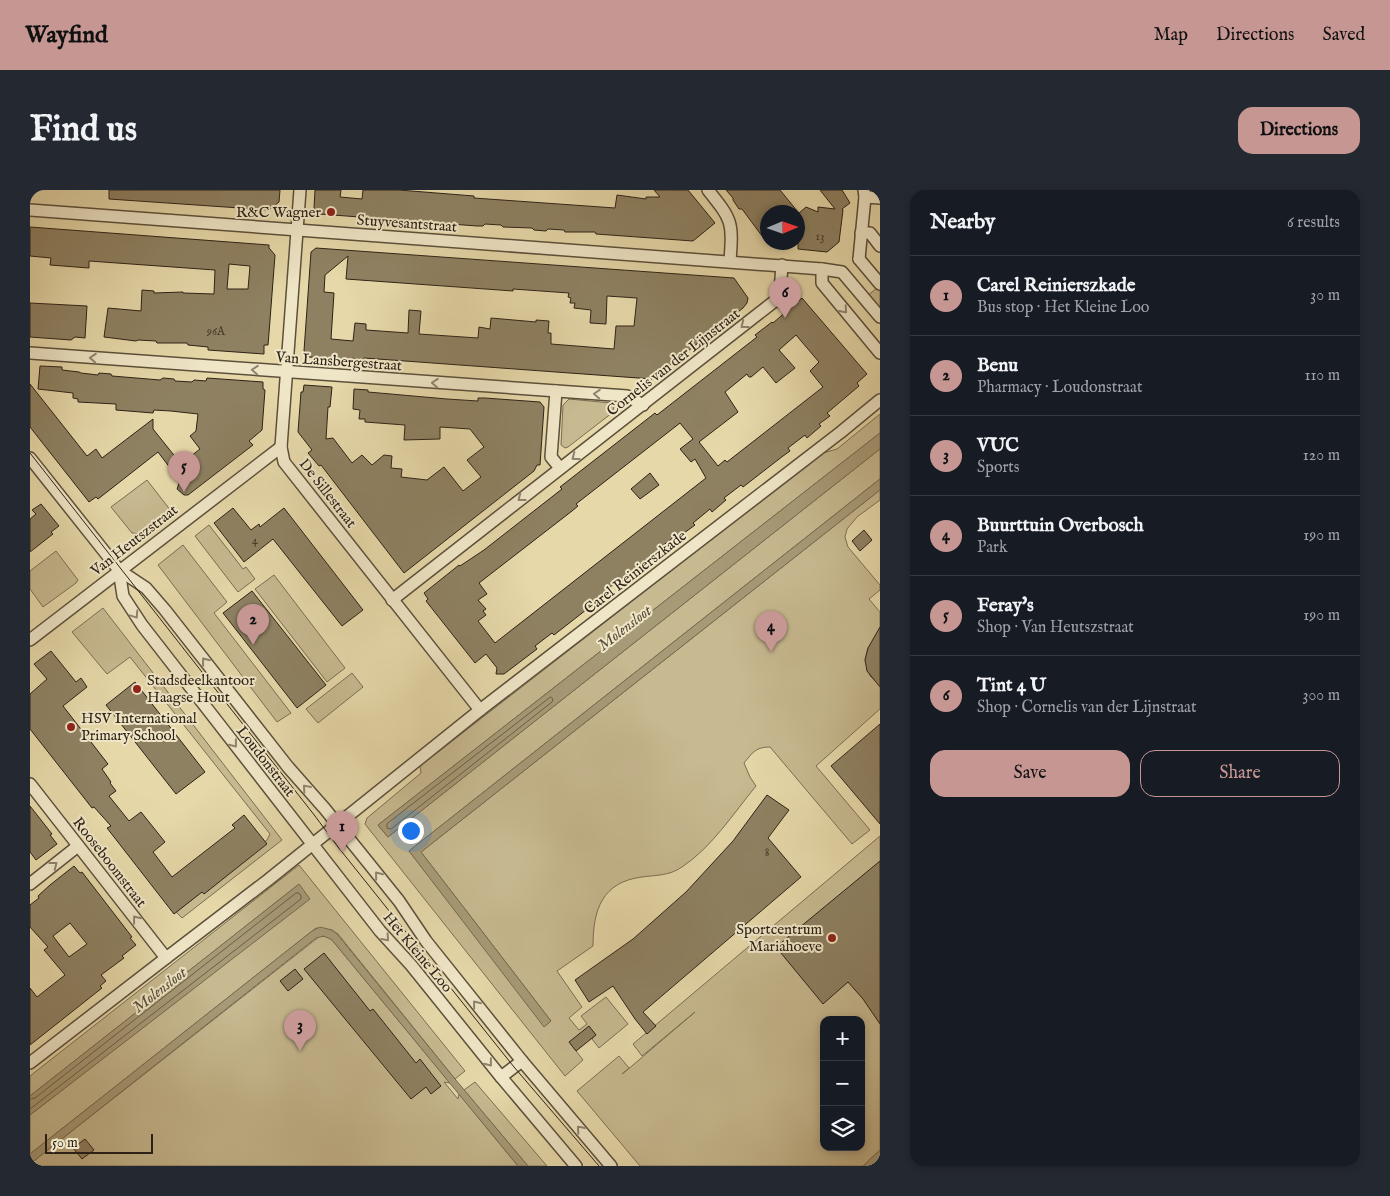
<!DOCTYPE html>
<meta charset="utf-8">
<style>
:root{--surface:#171b24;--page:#242831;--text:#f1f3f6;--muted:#9ea1a6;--line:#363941;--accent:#c59692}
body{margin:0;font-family:"IM FELL English",serif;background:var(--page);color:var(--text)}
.controls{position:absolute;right:15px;bottom:15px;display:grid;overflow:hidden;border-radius:10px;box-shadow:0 2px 8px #0003}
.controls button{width:45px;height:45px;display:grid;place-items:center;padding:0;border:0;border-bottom:1px solid var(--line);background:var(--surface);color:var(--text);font:25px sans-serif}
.compass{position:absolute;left:730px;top:15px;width:45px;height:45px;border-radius:50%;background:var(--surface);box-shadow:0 2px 8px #0003;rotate:88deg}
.scale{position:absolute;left:15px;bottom:12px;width:108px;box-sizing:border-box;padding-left:5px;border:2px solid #2e2216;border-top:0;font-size:14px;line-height:18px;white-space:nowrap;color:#2e2216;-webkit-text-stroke:4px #efe6c7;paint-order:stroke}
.you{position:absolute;left:380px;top:640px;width:18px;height:18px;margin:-12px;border:4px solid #fff;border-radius:50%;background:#1a73e8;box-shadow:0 0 0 8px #1a73e833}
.badge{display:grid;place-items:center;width:32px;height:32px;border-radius:50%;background:var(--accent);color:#111;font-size:16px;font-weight:700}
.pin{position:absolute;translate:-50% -41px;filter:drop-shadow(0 1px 2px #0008)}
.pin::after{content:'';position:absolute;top:26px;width:18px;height:15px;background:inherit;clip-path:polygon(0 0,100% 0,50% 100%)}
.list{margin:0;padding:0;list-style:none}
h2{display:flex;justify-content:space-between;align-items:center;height:65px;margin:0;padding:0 20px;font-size:21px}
h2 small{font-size:16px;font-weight:400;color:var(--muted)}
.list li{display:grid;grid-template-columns:32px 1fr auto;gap:15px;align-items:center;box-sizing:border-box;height:80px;padding:0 20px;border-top:1px solid var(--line)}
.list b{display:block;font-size:19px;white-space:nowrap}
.list p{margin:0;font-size:16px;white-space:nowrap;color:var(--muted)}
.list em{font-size:16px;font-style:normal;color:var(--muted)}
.actions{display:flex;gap:10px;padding:15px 20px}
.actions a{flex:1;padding:11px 0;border:1px solid var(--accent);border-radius:15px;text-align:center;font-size:18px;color:var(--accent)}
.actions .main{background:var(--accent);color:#111}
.icon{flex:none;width:28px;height:28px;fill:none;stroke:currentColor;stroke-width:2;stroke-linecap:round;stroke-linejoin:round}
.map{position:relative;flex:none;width:850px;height:976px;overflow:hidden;border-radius:15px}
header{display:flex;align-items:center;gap:30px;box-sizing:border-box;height:70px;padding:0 25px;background:var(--accent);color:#111}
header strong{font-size:24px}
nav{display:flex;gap:28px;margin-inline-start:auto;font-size:18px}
.intro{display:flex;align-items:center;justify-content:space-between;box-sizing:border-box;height:120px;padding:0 30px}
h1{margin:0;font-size:35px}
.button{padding:12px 22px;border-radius:15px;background:var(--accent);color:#111;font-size:18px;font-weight:700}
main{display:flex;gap:30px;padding:0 30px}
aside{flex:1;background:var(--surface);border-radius:15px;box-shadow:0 2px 8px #0003}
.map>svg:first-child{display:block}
.green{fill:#c7b990;stroke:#7a6e53;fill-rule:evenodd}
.water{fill:#a79a77;stroke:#776a50}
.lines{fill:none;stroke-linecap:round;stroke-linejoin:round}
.shore{stroke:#6a5e46;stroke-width:1}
.building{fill:#8e8162;stroke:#2e2216;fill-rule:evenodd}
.street-casing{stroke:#5c503b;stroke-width:14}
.street{stroke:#efe6c7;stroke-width:11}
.tram{stroke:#2e2216;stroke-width:1}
.oneway{stroke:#8e846e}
.poi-dot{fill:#8f2418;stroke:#efe6c7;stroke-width:2}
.labels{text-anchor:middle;stroke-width:4;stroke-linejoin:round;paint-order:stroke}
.number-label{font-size:12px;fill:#463a29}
.poi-label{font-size:15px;fill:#2e2216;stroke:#efe6c7;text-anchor:end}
.street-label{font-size:15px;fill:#2e2216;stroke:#efe6c7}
.water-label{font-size:16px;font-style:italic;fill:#584c38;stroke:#efe6c7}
</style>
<header>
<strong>Wayfind</strong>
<nav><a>Map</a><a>Directions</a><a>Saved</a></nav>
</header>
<div class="intro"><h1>Find us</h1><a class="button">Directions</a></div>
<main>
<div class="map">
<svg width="850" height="976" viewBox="0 0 850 976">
<rect width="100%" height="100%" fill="#e6d8a9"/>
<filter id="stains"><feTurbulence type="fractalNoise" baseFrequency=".004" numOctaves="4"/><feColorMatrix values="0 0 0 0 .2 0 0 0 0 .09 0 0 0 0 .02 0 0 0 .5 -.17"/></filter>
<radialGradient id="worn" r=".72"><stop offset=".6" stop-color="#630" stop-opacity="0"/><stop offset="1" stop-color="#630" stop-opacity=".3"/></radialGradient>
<!-- green -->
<g class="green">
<polygon points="847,98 850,101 850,121 837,106"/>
<polygon points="539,209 581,213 584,217 582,223 538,257 535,258 531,255 533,215"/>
<path d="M850 224V243L348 635 358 647 850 259V289L379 661 515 836 521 831 391 662 850 300V310L827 327 817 339 815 347 818 357 850 395V400L839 409 850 422V443L838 458 835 470 840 486 850 495V519L786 576 840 640 822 654 740 557C726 557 723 562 714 573L720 587 726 596C703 624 682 657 652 677 639 686 626 685 612 687 572 692 563 720 563 756L527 781 552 817 539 828 549 840 557 834 551 826 576 807 598 834 569 858 562 849 566 845 559 837 540 853 553 870 535 886 335 634 337 628 391 583 390 576 793 263 807 259Z"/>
<polygon points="117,290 141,321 110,344 102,343 81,317"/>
<polygon points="179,335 213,379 216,377 225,389 208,402 165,346"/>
<polygon points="153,355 197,412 184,423 261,523 247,532 128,375"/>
<polygon points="26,361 48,390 46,393 13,417 0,399 0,381"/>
<polygon points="244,385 315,478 297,492 225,399"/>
<polygon points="73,418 252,650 152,728 146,722 237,650 240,644 100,467 77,484 42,442"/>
<polygon points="322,483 333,497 288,533 276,519"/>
<path d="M850 646V960L833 976H610L547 901 589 866 599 878 592 884 596 881 665 822 612 866 603 854ZM794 830H831V957H794Z"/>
<polygon points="269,675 435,881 425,889 308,744 302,740 286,738 0,964 0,925 279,709 268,695 0,906 0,886"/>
<polygon points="290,746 298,747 302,750 420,893 414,892 428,909 429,904 488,976 0,976 0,974"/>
<polygon points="445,892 517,976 498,976 434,900"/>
</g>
<!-- water -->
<g class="water">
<polygon points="850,243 850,259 358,647 348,635"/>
<polygon points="850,289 850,300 391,662 521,831 514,837 379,661"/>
<polygon points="269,694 280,709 0,925 0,906"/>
<polygon points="290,737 302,740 307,744 425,889 498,976 488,976 302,750 294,746 286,748 0,974 0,964 282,741"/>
<polygon points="850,960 850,976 833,976"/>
</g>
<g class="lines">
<!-- shore -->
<g class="shore">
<polygon points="521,507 523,509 522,512 361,639 357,638 357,634"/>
<polyline points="0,909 5,908 266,703 269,703 271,706 271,709 0,919"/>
</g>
</g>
<!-- building -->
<g class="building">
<polygon points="79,0 250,0 249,12 239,20 79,9"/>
<polygon points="285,0 311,0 310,7 332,9 333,0 369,0 444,6 444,8 458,9 585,18 587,5 616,9 616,7 630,7 624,0 658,0 685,33 663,51 566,44 565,42 535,42 534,40 518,39 516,41 504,40 502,38 473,37 471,35 455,34 453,36 447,36 290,24 284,18"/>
<polygon points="696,0 750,0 768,22 738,22 738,54 712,19 709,19 703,10 703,8"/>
<polygon points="790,0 812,0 820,13 812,19 813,20 809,52 797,62 768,59 768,24 776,17 788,22 788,17 805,19"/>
<path d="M0 37 239 55V58L245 65 239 143 238 155H234V164L178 160V157L158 155 157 153H127L126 151 108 150 106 151 74 147 78 118 111 121 112 100 124 101V103L153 102V103L184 104 185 80 59 71V78L20 75 21 68 0 66ZM199 74 220 76 218 99H197Z"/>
<path d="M286 58 704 88 718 108 717 113 713 118 622 189 334 168 333 171 322 168V170L279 167 274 161 281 62ZM318 66 316 89 483 101V99L539 103 538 107 541 108 540 113H545L544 118 561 120 560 133 576 134 577 106 607 108 604 136H586L584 159 521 154V143H518L519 131 506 130V132L461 128 460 139 449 137 448 148 389 144 391 121 379 120 378 143 336 140V134L325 133 323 151 301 149 304 103 294 102 295 85Z"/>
<path d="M772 108 837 184 827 193 829 196 797 223 800 226 789 234 791 236 777 248 775 245 758 258 760 261 753 266 713 297 711 295 694 308 696 310 682 322 680 319 663 333 665 335 650 346 648 344 631 357 633 360 587 396 585 393 568 407 570 409 524 445 522 443 505 456 507 459 474 484H466L467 478 456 464 445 473 396 411 398 409 394 403 429 375 430 376 454 360 532 299 530 297 625 223 627 225 727 147 725 145 742 132 743 133ZM766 145 789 172 780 181 793 197 697 272 695 270 688 276 669 252 708 222 695 202 717 184 719 187H721L733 177 746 193 765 178 749 160ZM650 233 663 249 650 259 661 272 665 269 676 288 465 453 448 431 456 425 453 421 456 419 448 410 457 404 449 393 542 321 548 316 546 314Z"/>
<polygon points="0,113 57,116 55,148 45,147 41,150 0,147"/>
<polygon points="10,176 32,177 32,180 49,182 51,183 68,185 69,183 81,184 82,186 130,190 133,188 144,189 145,191 162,192 164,190 176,191 177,188 233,192 233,199 235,200 232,240 219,251 223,255 158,305 154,305 147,299 150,291 128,262 68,309 66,307 59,312 0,237 0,194 57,266 66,259 72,268 123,229 123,239 151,274 170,259 160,246 166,241 168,224 141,221 124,220 123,223 86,220 86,214 48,212 48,209 43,208 43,203 8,199"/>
<polygon points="274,195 302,197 300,217 298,217 296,249 303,248 322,273 332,265 342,275 354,265 362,266 361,278 372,279 371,287 397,290 414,277 433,301 451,287 437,270 454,257 440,239 410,237 410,249 374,250 375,235 335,232 335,229 329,229 330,220 323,219 324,199 338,200 338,202 417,209 448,211 448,208 455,208 510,212 514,217 510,275 507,275 504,281 374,383 291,275 289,276 278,263 282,260 268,242 271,202 273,202"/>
<polygon points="620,283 629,295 610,309 601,299"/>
<polygon points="11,314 29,336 21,342 23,344 0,362 0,329 6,324 2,320"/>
<polygon points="203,318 221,340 229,334 230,337 254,318 333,420 312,436 243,349 214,372 184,333"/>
<polygon points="834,340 842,350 830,361 822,351"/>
<polygon points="222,401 296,495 267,518 193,423"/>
<polygon points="850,437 850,497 837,481 835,470 838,458"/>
<polygon points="21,461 46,492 51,488 57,497 33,516 78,574 72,579 81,592 80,593 86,601 79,606 99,631 111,622 135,652 123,662 142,687 205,638 202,635 214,625 237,654 174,704 172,702 144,724 77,638 81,636 64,617 62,618 0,539 0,504 17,489 4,474"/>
<polygon points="105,492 175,582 146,604 76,515"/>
<polygon points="850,534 850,634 801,576"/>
<polygon points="737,605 759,620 738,648 771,687 613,822 626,836 617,844 605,829 583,796 559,812 545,790 603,749 656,702 703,651"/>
<polygon points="0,616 22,644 20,645 27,654 6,670 0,662"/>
<polygon points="850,671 850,834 833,809 818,792 793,814 746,757"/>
<path d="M44 676 50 683 52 682 102 747 100 748 106 755 92 766 94 768 71 785 76 791 70 796 72 798 0 855V798L7 807 35 785 14 760 18 757 0 737V715L9 708 8 706 20 695ZM40 733 57 754 39 767 23 746Z"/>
<polygon points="294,763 340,821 343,819 386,873 390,869 411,896 401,904 396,897 381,909 274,779"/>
<polygon points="265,779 273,789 258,801 250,791"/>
<polygon points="559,836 566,845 546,861 539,852"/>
<polygon points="55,949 64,960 52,969 43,958"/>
</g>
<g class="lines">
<defs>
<g id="street">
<polyline points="270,0 251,257 254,272 450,520"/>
<path d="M678 0C702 30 703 31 700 71"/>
<polyline points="835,7 850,8"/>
<polyline points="0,20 792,79 812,82 850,127"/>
<polyline points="831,43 840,43 850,56"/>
<polyline points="829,69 835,7 834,0"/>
<polyline points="829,69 850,94"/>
<polyline points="792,79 792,93 850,163"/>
<polyline points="0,163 597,206 613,215"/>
<polyline points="526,201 521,267 530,278"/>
<polyline points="0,268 89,380 116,398 135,420 258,577 295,619 369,711 396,751 492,871 581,976"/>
<polyline points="89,380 93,406 112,435 350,741 381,775 471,887 546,976"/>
<polyline points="362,410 746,110 750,102 752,75"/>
<polyline points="0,450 251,257"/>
<polyline points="0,594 136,768"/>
<polyline points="0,694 48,656"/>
<polyline points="0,873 136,768 238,690 450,520 811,242 850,210"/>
<polyline points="471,887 492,871"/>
</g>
</defs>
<!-- street casing -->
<use href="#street" class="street-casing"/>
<!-- street -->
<use href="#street" class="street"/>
<!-- tram -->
<polyline class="tram" points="0,263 285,626 308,657 484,877 569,976"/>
</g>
<!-- one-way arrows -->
<defs><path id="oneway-chevron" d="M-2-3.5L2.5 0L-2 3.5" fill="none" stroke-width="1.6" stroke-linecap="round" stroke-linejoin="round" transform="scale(1.25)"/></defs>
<g class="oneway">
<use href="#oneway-chevron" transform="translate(814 120) rotate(49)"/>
<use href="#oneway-chevron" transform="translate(714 135) rotate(142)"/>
<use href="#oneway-chevron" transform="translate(63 168) rotate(-176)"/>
<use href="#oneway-chevron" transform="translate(225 180) rotate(-176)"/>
<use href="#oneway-chevron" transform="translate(405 193) rotate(-176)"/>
<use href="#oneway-chevron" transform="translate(567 204) rotate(-176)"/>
<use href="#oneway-chevron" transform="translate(545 267) rotate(143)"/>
<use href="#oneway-chevron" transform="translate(491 308) rotate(142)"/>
<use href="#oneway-chevron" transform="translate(105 425) rotate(56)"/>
<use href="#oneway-chevron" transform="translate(175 471) rotate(-128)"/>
<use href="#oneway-chevron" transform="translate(204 554) rotate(52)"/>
<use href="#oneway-chevron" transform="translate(276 598) rotate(-131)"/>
<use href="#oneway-chevron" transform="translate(24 675) rotate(-38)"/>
<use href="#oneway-chevron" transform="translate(348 685) rotate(-129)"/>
<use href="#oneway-chevron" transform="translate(106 729) rotate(-128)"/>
<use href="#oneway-chevron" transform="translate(356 748) rotate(48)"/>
<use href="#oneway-chevron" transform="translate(446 814) rotate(-129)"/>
<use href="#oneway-chevron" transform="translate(459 873) rotate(51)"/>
<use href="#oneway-chevron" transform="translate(550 939) rotate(-131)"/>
</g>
<!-- markers -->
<g class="poi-dot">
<circle cx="301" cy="22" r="5"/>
<circle cx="107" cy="499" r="5"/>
<circle cx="41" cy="537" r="5"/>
<circle cx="802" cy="748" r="5"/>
</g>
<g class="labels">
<!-- number labels -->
<g class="number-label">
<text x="790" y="50">13</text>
<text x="186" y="145">96A</text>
<text x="225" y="354">4</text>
<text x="737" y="666">8</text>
</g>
<!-- poi labels -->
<g class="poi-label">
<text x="291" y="27">R&amp;C Wagner</text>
<text x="117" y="495" text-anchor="start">Stadsdeelkantoor<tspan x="117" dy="17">Haagse Hout</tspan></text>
<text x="51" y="533" text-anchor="start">HSV International<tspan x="51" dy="17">Primary School</tspan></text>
<text x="792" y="744">Sportcentrum<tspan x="792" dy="17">Mariahoeve</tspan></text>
</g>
<!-- street labels -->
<g class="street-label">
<text transform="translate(377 33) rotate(4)" y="5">Stuyvesantstraat</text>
<text transform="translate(309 171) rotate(4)" y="5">Van Lansbergestraat</text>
<text transform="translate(643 172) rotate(-38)" y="5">Cornelis van der Lijnstraat</text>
<text transform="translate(298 303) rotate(52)" y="5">De Sillestraat</text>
<text transform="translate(104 350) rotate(-38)" y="5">Van Heutszstraat</text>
<text transform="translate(605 382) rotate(-38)" y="5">Carel Reinierszkade</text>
<text transform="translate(236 571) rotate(52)" y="5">Loudonstraat</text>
<text transform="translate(80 672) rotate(52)" y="5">Rooseboomstraat</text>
<text transform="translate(388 762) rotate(50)" y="5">Het Kleine Loo</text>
</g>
<!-- water labels -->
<g class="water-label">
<text transform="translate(594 437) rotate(-38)" y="6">Molensloot</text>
<text transform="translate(129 799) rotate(-38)" y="6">Molensloot</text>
</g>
</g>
<rect width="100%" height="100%" filter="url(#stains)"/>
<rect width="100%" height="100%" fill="url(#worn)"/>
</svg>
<div class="controls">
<button>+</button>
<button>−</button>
<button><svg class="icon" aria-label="layers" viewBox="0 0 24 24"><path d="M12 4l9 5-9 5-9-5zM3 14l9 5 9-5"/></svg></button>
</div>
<svg class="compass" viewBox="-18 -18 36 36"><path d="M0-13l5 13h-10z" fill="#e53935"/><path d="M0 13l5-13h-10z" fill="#9ea1a6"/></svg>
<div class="scale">50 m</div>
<div class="you"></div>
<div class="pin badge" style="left:312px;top:662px">1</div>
<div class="pin badge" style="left:223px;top:455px">2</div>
<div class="pin badge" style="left:270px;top:861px">3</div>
<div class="pin badge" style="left:741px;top:462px">4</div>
<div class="pin badge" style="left:154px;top:302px">5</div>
<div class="pin badge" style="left:755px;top:128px">6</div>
</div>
<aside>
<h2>Nearby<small>6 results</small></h2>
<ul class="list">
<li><span class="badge">1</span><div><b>Carel Reinierszkade</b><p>Bus stop · Het Kleine Loo</p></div><em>30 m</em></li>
<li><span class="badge">2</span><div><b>Benu</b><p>Pharmacy · Loudonstraat</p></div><em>110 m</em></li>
<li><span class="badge">3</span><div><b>VUC</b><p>Sports</p></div><em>120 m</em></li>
<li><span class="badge">4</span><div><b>Buurttuin Overbosch</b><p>Park</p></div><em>190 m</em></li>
<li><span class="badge">5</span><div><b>Feray's</b><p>Shop · Van Heutszstraat</p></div><em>190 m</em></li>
<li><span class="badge">6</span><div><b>Tint 4 U</b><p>Shop · Cornelis van der Lijnstraat</p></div><em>300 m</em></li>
</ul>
<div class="actions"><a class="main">Save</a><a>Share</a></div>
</aside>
</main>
